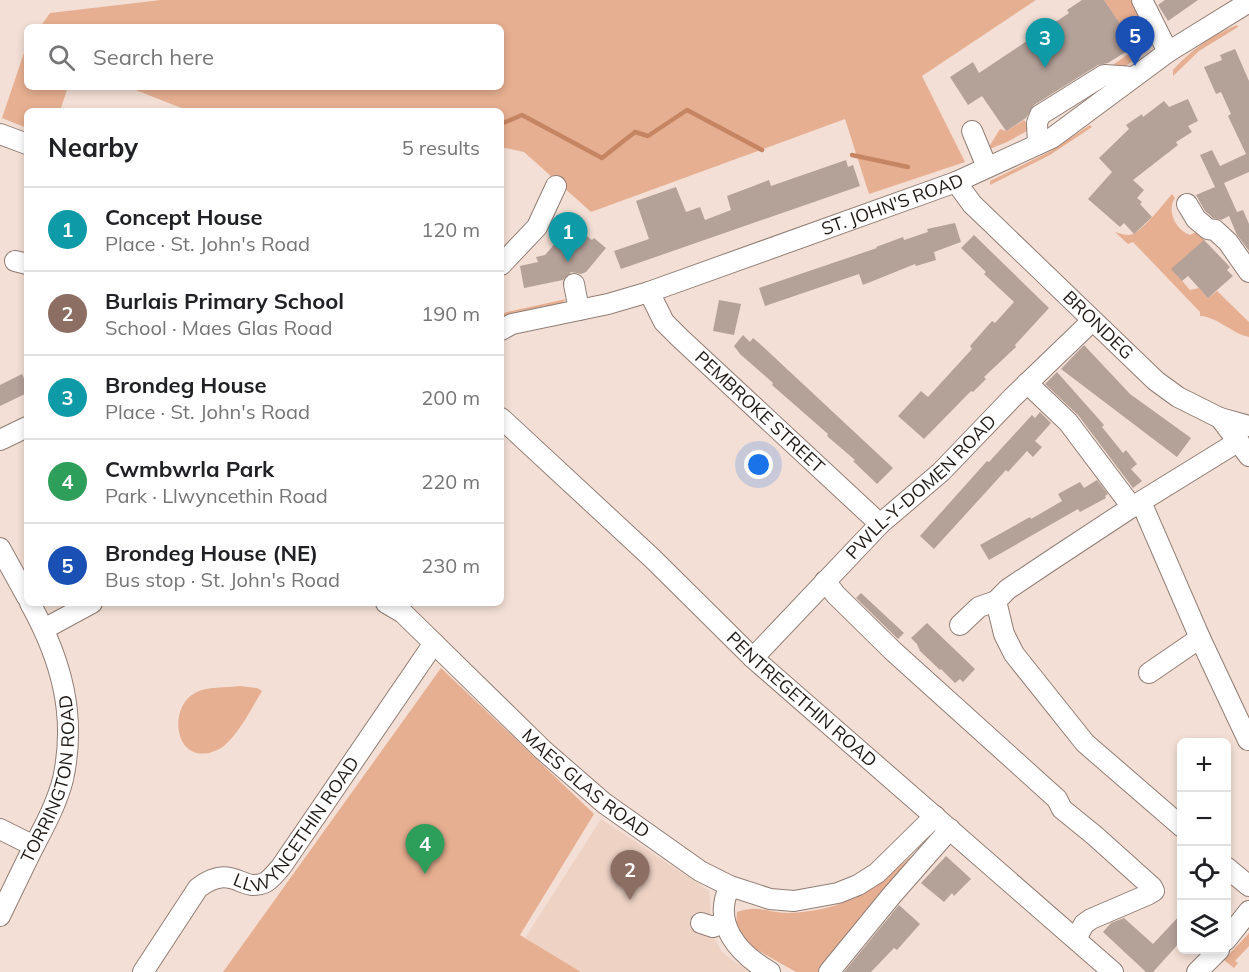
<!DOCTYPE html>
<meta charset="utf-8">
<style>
:root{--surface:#fff;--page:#f6f6f6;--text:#202124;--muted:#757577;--line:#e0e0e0;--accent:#ea580c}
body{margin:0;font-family:Mulish,sans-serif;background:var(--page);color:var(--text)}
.controls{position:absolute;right:18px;bottom:18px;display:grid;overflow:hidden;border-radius:9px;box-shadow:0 3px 9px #0003}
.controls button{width:54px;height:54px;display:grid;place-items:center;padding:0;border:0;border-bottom:2px solid var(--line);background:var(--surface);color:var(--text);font:30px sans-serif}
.you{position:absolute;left:759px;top:465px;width:21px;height:21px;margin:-15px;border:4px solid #fff;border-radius:50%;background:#1a73e8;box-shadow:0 0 0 9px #1a73e833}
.badge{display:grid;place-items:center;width:39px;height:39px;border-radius:50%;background:var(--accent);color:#fff;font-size:20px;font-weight:700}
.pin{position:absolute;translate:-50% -50px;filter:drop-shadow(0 2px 3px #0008)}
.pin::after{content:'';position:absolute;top:32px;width:21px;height:18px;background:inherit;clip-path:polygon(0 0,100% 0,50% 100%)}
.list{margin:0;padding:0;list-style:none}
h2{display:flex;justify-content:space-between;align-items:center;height:78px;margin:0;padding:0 24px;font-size:26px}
h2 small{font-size:20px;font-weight:400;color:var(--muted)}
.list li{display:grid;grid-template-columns:39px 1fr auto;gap:18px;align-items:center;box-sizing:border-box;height:84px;padding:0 24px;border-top:2px solid var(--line)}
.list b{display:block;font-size:22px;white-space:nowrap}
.list p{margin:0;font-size:20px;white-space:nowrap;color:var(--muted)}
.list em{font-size:20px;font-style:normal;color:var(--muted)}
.icon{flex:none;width:33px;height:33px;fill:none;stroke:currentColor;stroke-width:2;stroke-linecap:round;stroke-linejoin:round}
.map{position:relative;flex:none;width:1249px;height:972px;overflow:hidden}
.search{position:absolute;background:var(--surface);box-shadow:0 3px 9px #0003;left:24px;top:24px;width:480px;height:66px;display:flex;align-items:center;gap:15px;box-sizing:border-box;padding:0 21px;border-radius:9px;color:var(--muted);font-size:22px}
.panel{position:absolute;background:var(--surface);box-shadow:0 3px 9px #0003;left:24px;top:108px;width:480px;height:498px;border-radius:9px}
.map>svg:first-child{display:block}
.built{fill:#eed3c5}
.green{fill:#e7af91}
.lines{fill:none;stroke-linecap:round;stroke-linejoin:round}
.stream{stroke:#c68562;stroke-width:4.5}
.building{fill:#b4a198}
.minor-casing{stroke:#907e75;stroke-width:22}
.minor{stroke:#fff;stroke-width:20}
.labels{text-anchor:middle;stroke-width:4.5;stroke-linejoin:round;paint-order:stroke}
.street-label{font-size:18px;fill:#1f1915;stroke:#fff}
</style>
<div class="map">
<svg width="1249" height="972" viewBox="0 0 1249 972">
<rect width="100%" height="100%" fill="#f3dfd5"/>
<!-- built -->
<polygon class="built" points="601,819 709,891 712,934 722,952 736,963 752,972 581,972 525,938"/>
<!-- green -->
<g class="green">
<polygon points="161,0 1036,0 922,76 965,162 869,194 845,119 591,212 524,152 501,147 501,111 189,111 128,87 501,87 501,27 40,27 50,13"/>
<polygon points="1104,0 1134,0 1147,37 1146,52 1120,70 1111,66 1136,49"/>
<path d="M1237 25 1238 27 1199 51 1173 76V70C1191 50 1212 35 1237 25Z"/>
<polygon points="27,44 27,87 68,87 60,111 27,111 27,128 2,118"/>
<polygon points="1024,120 1027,124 1027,131 1007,142 987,150 1000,129 1006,131"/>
<polygon points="1090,125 1092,127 1050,155 990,185 990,181 1049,152"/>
<path d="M1172 194 1175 198C1166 211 1176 230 1190 235L1196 232 1205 240 1172 269 1190 290 1199 288 1208 298 1217 291 1249 322V337C1231 333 1218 317 1200 316V312L1133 242 1128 244 1115 232C1119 233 1125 235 1129 235 1141 234 1164 203 1172 194Z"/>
<polygon points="566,299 561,305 526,311 501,320 501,314 507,312"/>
<polygon points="441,668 594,814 520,935 581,972 223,972"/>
<path d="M240 686 257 688 262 691C251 709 241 730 225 745 221 749 215 751 209 753 173 760 169 706 195 693 206 686 227 688 240 686Z"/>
<path d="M917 851 923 853 822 972H796L752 947 736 927 737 912C759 904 767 913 787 913 848 911 873 889 917 851Z"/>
<polygon points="1249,933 1249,946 1235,961 1238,963 1234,968 1224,960"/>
</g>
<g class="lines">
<!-- stream -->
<g class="stream">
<polyline points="501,124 522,115 602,158 635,132 648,136 687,110 762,150"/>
<polyline points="852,155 908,167"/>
</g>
</g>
<!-- building -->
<g class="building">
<polygon points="1082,0 1104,0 1135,46 1108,63 1098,65 1034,105 1026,118 1006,131 982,96 968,105 950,77 973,62 979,73 1069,13 1067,10"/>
<polygon points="1165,0 1198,0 1168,21 1158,5"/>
<polygon points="1235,49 1249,81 1249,172 1224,183 1237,212 1243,210 1249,224 1249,251 1237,235 1229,216 1221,220 1213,218 1205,211 1196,195 1215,187 1200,155 1212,150 1220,166 1246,154 1228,116 1231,114 1221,92 1216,94 1204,67 1222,60 1220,55"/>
<polygon points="1188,99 1198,121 1188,126 1192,132 1176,142 1178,145 1133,180 1144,190 1137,198 1142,202 1140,204 1152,217 1134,234 1124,223 1120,227 1088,199 1112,172 1099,158 1129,129 1126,125 1142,114 1143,117 1164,101 1169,107"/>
<polygon points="846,160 848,167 853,165 860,186 621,269 614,251 649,239 636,201 676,187 686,212 700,207 705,220 731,210 727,196 769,180 771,186"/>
<polygon points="955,223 961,242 934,252 936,260 916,266 915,264 863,285 859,274 765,306 759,288 877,248 876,247 903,237 904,240 928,232 927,229"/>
<polygon points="579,230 592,240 594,238 606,248 586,272 581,274 571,272 563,280 524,288 520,266 538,262 536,257 545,255 565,232 572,238"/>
<polygon points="974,235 1049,308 1015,345 1016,347 984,377 986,379 973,392 971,391 924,439 898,416 921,391 928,397 972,349 970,346 992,321 995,323 1014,302 984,274 986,272 961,248"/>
<polygon points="1204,240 1230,267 1227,270 1233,276 1208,298 1188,276 1182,281 1171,269"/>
<polygon points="719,300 741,304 734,335 713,331"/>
<polygon points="743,335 750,342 753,338 759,343 893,468 877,484 853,461 855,460 827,436 828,434 772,385 773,383 740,354 734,346"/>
<polygon points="1084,345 1130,394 1191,438 1177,457 1061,369"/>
<polygon points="1057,372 1104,425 1102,427 1123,453 1126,450 1137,464 1131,469 1142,481 1133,488 1078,415 1045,384"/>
<polygon points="22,374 27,385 27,393 0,406 0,385"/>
<polygon points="1040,412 1051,423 1035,441 1042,447 1033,457 1027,451 1008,472 1006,470 934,549 920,536 987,461 989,462 1032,415 1035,418"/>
<polygon points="1097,480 1108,494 1105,496 1106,498 1080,512 1078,509 989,560 980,545 1030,517 1031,519 1062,501 1058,494 1080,482 1084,488"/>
<polygon points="861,593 904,633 898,639 856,598"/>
<polygon points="927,623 975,669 963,682 960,679 955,683 941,669 940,670 920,651 917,644 911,638"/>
<polygon points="946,856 971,879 954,896 952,893 944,902 921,883"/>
<polygon points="899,905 920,924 897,950 894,948 871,972 844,972"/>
<polygon points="1182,913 1182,940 1153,972 1146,972 1103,932 1111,923 1124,918 1153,944"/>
</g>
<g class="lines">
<defs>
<g id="minor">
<polyline points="1142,0 1168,52"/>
<polyline points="972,131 987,167"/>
<polyline points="0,134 27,144"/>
<polyline points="1038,144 1037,123 1040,115 1104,75 1134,77"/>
<path id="s1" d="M956 182 972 204 1156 381 1178 397 1220 418 1249 456"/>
<polyline points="1187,204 1196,219 1208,229 1215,230 1228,242 1249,272"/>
<polyline points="15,261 27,264"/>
<polyline points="501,265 537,227 556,186"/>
<polyline points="574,284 579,310"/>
<path id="s2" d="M649 292 664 322 680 338 880 524"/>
<path id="s3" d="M501 330 512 324 608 304 649 292 956 182 1052 138 1168 52 1249 2"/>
<polyline points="1027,383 1068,422 1132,507"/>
<path id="s4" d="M501 418 652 558 753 658 1113 972"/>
<polyline points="1220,418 1249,426"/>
<polyline points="0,440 27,427"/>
<polyline points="1141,502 1200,638 1248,740"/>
<polyline points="0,548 27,597"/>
<polyline points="825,581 836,595 893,651 1057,799 1062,809 1094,835 1152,887 1154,891 1147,895 1091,919 1084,924 1076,939"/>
<polyline points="996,601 1004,634 1014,654 1085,743 1182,827"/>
<path id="s5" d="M386 603 403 613 543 750 604 803 700 871 730 886 770 899 794 901 838 893 858 885 877 873 935 816"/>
<polyline points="960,625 979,607 996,601 1008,589 1050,561 1132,507 1239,441"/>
<polyline points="44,629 92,603"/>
<path id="s6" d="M753 658 880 524 941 472 1013 397 1092 321"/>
<polyline points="1149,673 1200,638"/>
<polyline points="0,829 34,846"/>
<polyline points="1226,867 1249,886"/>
<path d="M730 886C711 924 739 954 770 972"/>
<path id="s7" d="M0 916C11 893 22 870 34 846 45 825 57 803 63 779 77 715 61 659 30 603"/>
<polyline points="701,923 713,927 725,922"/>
<polyline points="1226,940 1249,911"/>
<path id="s8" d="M143 972 198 888C233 862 241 893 264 883 271 880 276 872 281 867L434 643"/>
<polyline points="829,972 892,895 950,829"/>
<polyline points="1197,972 1219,950"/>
</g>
</defs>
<!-- minor casing -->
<use href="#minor" class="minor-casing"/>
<!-- minor -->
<use href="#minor" class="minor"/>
</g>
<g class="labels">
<!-- street labels -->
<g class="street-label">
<text dy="6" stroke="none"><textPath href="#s3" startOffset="412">ST. JOHN'S ROAD</textPath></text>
<text dy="6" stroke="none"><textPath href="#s1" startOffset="202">BRONDEG</textPath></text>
<text dy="6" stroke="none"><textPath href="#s2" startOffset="165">PEMBROKE STREET</textPath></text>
<text dy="6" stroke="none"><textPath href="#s6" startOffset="240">PWLL-Y-DOMEN ROAD</textPath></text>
<text dy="6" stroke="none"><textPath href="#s4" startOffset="412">PENTREGETHIN ROAD</textPath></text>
<text dy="6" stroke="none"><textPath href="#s7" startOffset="148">TORRINGTON ROAD</textPath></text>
<text dy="6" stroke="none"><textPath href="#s5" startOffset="270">MAES GLAS ROAD</textPath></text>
<text dy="6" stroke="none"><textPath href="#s8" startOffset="232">LLWYNCETHIN ROAD</textPath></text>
</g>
</g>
</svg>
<div class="controls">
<button>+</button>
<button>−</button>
<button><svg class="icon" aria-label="locate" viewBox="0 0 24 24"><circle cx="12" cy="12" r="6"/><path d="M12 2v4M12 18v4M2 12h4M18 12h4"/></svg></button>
<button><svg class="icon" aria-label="layers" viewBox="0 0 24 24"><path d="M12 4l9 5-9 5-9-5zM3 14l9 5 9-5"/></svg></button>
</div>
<div class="you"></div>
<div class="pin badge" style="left:568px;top:262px;background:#0f9aa8">1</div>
<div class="pin badge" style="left:630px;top:900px;background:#8d6e63">2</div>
<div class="pin badge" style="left:1045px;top:68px;background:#0f9aa8">3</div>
<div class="pin badge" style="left:425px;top:874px;background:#2e9e5b">4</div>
<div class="pin badge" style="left:1135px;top:66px;background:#1a4fb4">5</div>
<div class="search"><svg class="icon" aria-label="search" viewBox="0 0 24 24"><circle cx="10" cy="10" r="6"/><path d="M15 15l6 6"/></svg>Search here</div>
<section class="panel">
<h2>Nearby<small>5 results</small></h2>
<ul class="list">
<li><span class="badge" style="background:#0f9aa8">1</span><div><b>Concept House</b><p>Place · St. John's Road</p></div><em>120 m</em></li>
<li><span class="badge" style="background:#8d6e63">2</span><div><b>Burlais Primary School</b><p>School · Maes Glas Road</p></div><em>190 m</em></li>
<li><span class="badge" style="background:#0f9aa8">3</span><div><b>Brondeg House</b><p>Place · St. John's Road</p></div><em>200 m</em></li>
<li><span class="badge" style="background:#2e9e5b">4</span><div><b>Cwmbwrla Park</b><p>Park · Llwyncethin Road</p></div><em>220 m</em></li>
<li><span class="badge" style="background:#1a4fb4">5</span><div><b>Brondeg House (NE)</b><p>Bus stop · St. John's Road</p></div><em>230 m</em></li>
</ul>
</section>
</div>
